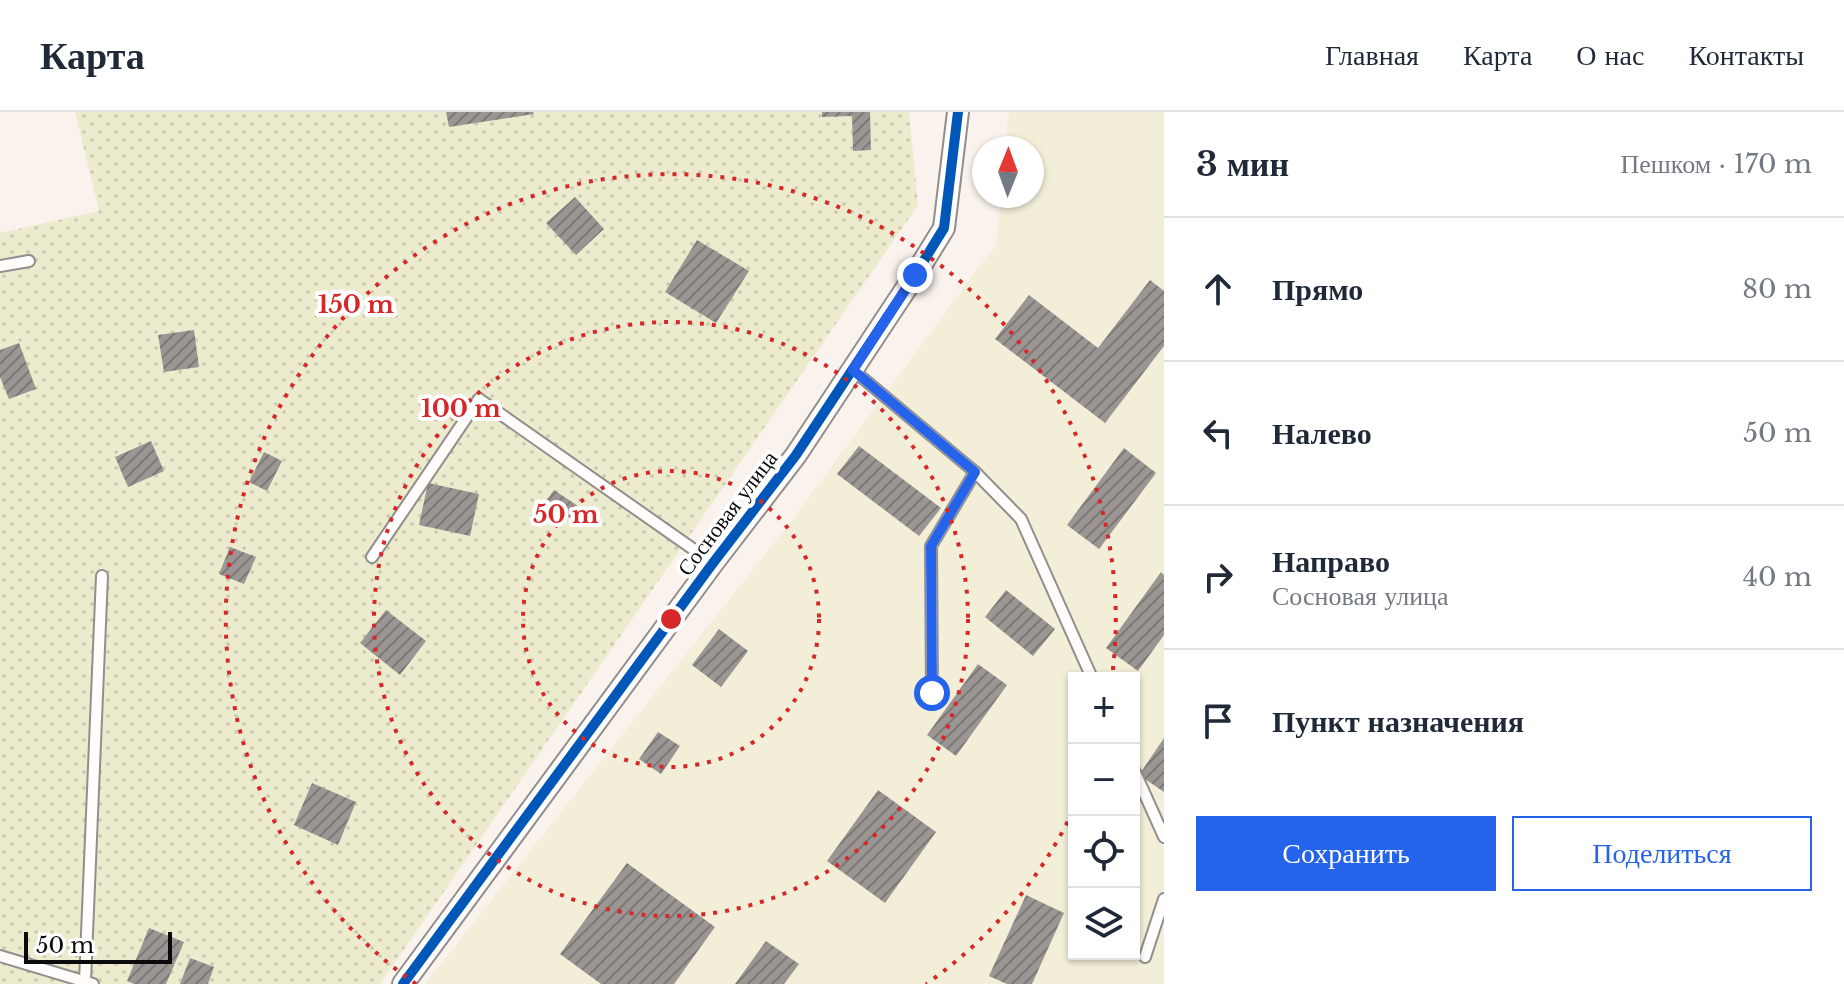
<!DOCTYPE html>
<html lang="ru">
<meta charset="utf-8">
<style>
:root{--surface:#fff;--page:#f2f2f3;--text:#1f2937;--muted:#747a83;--line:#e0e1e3;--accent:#2563eb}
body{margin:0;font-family:"Libre Baskerville",serif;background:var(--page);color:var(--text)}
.controls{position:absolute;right:24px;bottom:24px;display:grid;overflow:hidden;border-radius:0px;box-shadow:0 2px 6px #0004}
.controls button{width:72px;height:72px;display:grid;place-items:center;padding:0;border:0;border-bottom:2px solid var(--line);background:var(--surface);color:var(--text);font:40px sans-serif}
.compass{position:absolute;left:972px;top:24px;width:72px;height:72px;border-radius:50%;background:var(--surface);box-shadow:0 2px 6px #0004;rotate:1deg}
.scale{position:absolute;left:24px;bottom:20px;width:148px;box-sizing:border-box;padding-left:8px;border:4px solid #0a0a0a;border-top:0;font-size:22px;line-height:28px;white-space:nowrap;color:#0a0a0a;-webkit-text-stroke:6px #fff;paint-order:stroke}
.stop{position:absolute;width:24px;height:24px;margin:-18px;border:6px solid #2563eb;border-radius:50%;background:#fff}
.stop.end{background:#2563eb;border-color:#fff;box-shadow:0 2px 8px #0008}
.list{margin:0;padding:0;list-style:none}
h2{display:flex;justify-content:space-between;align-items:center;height:104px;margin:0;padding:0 32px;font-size:34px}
h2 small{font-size:26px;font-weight:400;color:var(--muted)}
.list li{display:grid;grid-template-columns:52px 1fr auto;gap:24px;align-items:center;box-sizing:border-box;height:144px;padding:0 32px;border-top:2px solid var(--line)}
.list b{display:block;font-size:30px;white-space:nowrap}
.list p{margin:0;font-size:26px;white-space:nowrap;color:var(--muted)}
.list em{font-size:26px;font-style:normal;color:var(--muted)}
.actions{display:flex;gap:16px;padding:24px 32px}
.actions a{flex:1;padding:18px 0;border:2px solid var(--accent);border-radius:0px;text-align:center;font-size:28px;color:var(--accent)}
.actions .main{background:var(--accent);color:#fff}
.icon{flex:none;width:44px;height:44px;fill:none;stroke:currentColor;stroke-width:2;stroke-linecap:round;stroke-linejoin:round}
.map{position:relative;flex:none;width:1164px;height:872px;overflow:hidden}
header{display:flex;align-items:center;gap:48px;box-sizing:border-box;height:112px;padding:0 40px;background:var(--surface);border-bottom:2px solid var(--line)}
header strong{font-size:38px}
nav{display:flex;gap:44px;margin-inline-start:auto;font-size:28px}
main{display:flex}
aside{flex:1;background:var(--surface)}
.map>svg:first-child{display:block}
.park{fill:url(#park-dots)}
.pitch{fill:#f2eed8;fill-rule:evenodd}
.building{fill:url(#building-hatch)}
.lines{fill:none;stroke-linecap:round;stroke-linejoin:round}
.lane-casing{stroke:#928e8c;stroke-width:14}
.street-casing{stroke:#928e8c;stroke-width:24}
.lane{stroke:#fefdfc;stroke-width:10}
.street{stroke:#fefdfc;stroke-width:20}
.cycleway-casing{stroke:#fff;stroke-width:15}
.cycleway{stroke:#0057b8;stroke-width:10}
.route{stroke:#2563eb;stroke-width:10}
.ring{fill:none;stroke:#d62828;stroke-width:4;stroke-dasharray:4 8}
.labels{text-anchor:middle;stroke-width:8;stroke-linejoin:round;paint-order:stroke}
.street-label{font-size:22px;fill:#0a0a0a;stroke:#fff}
.centre{fill:#d62828;stroke:#fff;stroke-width:4}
.ring-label{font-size:24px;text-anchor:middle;font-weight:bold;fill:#d62828;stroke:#fff;stroke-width:8;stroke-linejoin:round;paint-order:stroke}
</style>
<header>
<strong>Карта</strong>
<nav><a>Главная</a><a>Карта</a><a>О нас</a><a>Контакты</a></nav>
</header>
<main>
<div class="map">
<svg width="1164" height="872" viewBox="0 0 1164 872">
<defs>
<pattern id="park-dots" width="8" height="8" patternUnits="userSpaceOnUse" patternTransform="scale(2)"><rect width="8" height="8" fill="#ecebce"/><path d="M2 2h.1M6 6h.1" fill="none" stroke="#c9c8b0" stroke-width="1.8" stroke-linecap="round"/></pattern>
<pattern id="building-hatch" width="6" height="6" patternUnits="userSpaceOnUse" patternTransform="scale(2)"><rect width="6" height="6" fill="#9b9694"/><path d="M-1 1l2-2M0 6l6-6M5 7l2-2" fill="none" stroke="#7d7977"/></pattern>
</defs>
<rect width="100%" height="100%" fill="#f9f2ed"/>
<!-- park -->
<polygon class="park" points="75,0 909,0 918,93 380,872 0,872 0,121 99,99"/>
<!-- pitch -->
<path class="pitch" d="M1009 0H1164V872H425L796 403 996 132 1001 84H1032V36H1005ZM1074 566H1134V842H1074Z"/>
<!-- building -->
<g class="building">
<polygon points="446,0 533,0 534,2 449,15"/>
<polygon points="822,0 870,0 871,38 853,39 852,4 822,5"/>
<polygon points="575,85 604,117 576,143 546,111"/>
<polygon points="697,128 749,159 716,211 665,180"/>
<polygon points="1150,168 1164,179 1164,234 1105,311 995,227 1029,183 1098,236"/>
<polygon points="194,218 199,255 164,260 158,223"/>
<polygon points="19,231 36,277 9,287 0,265 0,238"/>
<polygon points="151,329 164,359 128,375 115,345"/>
<polygon points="859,334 941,396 919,424 837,362"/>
<polygon points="1124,336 1156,361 1099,437 1067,413"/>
<polygon points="264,340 282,349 267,379 249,370"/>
<polygon points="428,371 479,382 470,424 419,413"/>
<polygon points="554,378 578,394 570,406 546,389"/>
<polygon points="230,435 256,445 244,472 219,462"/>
<polygon points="1161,460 1164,463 1164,523 1138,559 1106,536"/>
<polygon points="1006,478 1055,517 1033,544 985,505"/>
<polygon points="386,498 426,529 400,563 360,531"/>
<polygon points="719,517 748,539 721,575 692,553"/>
<polygon points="978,552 1007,573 956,644 927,623"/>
<polygon points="658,620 680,634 661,662 639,647"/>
<polygon points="1164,626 1164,680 1139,663"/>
<polygon points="312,671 356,690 338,733 294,713"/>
<polygon points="878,678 936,720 885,791 827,749"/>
<polygon points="627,751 715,815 674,872 601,872 560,842"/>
<polygon points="1026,783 1064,801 1032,872 1007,872 989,864"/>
<polygon points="149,816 184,830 166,872 134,872 127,869"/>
<polygon points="766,829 799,852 784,872 735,872"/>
<polygon points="190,846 214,855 208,872 180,872"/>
</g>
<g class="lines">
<defs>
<g id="lane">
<polyline points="0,154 29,149"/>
<polyline points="853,258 975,360 1021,407 1092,566"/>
<polyline points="372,445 479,287 713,451"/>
<polyline points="932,581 931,434 975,360"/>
<polyline points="1134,658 1164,725"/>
<polyline points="0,844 93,872"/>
<polyline points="1145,845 1164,787"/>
<polyline points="85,869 102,464"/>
</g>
<polyline id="street" points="403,872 713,451 796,343 915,163 944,116 958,0"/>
</defs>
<!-- lane casing -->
<use href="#lane" class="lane-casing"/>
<!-- street casing -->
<use href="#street" class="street-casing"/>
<!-- lane -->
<use href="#lane" class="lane"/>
<!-- street -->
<use href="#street" class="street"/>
<defs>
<polyline id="cycleway" points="403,872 713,451 796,343 915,163 944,116 958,0"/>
</defs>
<!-- cycleway casing -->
<use href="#cycleway" class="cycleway-casing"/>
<!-- cycleway -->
<use href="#cycleway" class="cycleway"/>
</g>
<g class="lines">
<!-- route -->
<polyline class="route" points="915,163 853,258 975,360 931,434 932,581"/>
</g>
<!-- distance rings -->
<g class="ring">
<circle cx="671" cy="507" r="148"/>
<circle cx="671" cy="507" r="297"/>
<path d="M1073 699A445 445 0 0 1 926 872M416 872A445 445 0 1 1 1112 565"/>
</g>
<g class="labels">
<!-- street labels -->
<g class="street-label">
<text transform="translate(727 401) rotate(-53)" y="8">Сосновая улица</text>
</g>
</g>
<circle cx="671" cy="507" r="12" class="centre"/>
<g class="ring-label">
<text x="356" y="201">150 m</text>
<text x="461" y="305">100 m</text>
<text x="566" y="411">50 m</text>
</g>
</svg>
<div class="controls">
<button>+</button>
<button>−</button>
<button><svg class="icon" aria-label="locate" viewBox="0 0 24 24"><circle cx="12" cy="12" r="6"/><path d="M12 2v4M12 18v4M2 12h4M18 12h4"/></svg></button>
<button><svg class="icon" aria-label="layers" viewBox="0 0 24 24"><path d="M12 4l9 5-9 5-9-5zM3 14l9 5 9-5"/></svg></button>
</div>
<svg class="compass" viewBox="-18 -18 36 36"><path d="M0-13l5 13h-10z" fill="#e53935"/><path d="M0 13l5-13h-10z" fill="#747a83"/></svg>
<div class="scale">50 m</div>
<div class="stop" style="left:932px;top:581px"></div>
<div class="stop end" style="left:915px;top:163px"></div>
</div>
<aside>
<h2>3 мин<small>Пешком · 170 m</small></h2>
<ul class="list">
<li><svg class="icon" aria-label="ahead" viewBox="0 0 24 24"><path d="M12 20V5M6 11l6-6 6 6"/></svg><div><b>Прямо</b></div><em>80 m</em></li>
<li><svg class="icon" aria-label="left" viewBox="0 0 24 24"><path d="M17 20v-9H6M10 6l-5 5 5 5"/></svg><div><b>Налево</b></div><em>50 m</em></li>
<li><svg class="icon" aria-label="right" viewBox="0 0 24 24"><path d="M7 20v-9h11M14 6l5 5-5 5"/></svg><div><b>Направо</b><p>Сосновая улица</p></div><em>40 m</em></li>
<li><svg class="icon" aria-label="arrive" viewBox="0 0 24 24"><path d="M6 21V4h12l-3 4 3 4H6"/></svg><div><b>Пункт назначения</b></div></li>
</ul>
<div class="actions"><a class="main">Сохранить</a><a>Поделиться</a></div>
</aside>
</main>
